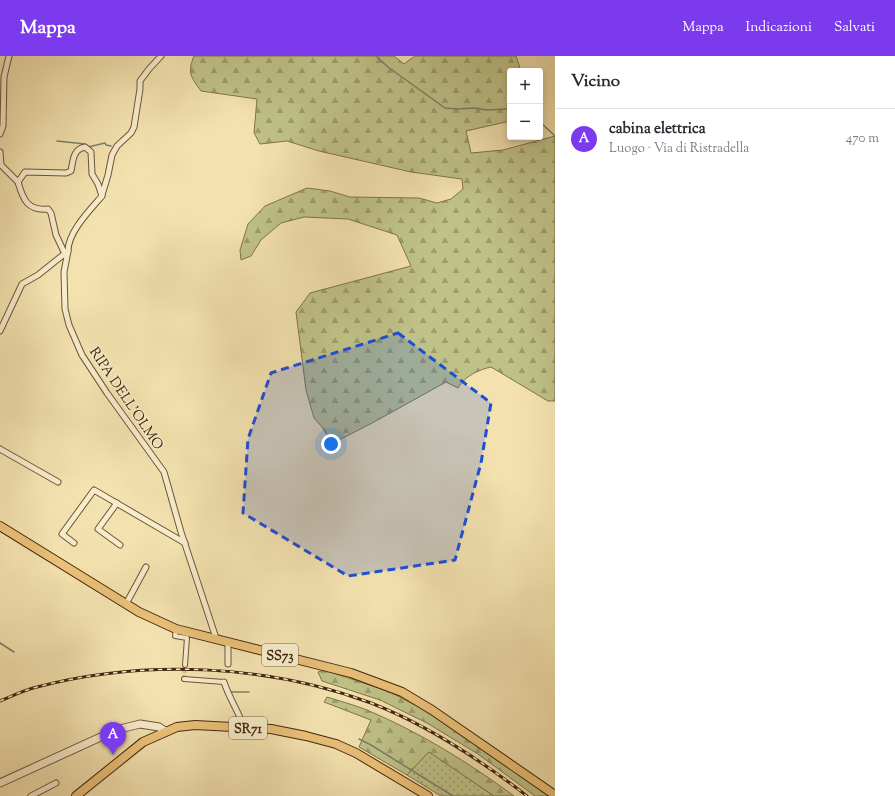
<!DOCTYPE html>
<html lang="it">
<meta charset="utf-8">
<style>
:root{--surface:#fff;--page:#f2f2f3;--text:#2b2b33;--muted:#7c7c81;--line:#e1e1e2;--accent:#7c3aed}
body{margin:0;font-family:"Sorts Mill Goudy",serif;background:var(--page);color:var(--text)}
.controls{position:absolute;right:12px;top:12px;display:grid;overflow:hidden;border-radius:4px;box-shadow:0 2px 6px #0003}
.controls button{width:36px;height:36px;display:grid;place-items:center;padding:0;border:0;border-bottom:1px solid var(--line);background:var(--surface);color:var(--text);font:20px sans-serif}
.you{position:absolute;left:331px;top:388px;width:14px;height:14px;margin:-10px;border:3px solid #fff;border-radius:50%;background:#1a73e8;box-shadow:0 0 0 6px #1a73e833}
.badge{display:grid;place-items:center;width:26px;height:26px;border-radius:50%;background:var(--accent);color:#fff;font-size:13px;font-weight:700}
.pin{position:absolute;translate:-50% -33px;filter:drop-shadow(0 1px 2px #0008)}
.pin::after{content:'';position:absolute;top:21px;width:14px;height:12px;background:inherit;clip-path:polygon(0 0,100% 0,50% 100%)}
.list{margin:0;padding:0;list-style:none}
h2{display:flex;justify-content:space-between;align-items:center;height:52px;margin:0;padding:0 16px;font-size:17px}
h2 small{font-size:13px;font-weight:400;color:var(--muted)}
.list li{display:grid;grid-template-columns:26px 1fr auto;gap:12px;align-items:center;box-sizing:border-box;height:60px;padding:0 16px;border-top:1px solid var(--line)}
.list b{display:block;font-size:15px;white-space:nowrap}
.list p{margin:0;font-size:13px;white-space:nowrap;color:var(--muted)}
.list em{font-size:13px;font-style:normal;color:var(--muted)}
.map{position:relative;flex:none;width:555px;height:740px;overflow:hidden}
header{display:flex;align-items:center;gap:24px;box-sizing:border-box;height:56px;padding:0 20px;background:var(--accent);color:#fff}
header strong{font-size:19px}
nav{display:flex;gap:22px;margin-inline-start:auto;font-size:14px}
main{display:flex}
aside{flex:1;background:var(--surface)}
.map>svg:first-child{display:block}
.grass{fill:url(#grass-dots);stroke:#81744a}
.forest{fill:url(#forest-firs);stroke:#81744a}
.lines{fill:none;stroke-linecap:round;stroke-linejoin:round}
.stream{stroke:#78816c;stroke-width:1.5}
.pedestrian-tunnel{stroke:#d0bc8f;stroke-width:4;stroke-dasharray:4 2;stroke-linecap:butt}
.pedestrian-casing{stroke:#6f5536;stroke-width:6}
.minor-casing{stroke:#6f5536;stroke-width:7}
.tertiary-casing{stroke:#6f5536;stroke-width:9}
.primary-casing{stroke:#43260d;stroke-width:10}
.pedestrian{stroke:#f7eccb;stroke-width:4}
.minor{stroke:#f7eccb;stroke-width:5}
.tertiary{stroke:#f7eccb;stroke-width:7}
.primary{stroke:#eac178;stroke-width:8}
.rail-casing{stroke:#43260d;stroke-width:3}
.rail{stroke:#f7eccb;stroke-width:1.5;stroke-dasharray:4.5;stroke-linecap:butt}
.marked{fill:#1d4ed8;fill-opacity:0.2;stroke:#1d4ed8;stroke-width:3;stroke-dasharray:8 5;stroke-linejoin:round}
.labels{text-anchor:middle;stroke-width:3;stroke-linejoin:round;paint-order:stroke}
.shield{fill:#f7eccb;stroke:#796146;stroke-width:1}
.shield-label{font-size:13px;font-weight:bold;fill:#43260d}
.street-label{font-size:14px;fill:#43260d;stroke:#f7eccb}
</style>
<header>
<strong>Mappa</strong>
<nav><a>Mappa</a><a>Indicazioni</a><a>Salvati</a></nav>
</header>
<main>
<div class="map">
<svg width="555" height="740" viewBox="0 0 555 740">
<defs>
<pattern id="grass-dots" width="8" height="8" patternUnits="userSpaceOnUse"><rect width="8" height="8" fill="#bfc288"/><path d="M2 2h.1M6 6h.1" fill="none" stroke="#9d9d6e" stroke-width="1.8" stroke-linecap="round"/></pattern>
<pattern id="forest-firs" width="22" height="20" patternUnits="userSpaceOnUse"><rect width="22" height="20" fill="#bfc288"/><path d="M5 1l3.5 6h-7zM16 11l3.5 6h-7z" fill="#9d9d6e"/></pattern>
</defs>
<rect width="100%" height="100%" fill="#f3e2af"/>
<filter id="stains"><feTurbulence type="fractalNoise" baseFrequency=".005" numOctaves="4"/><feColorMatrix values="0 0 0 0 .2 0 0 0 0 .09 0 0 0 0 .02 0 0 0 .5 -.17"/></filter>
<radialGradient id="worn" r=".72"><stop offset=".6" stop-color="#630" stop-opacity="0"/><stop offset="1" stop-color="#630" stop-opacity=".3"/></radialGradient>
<!-- grass -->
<polygon class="grass" points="429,695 494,740 441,740 407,719"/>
<!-- forest -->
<g class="forest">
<path d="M194 0H394L404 8 415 0H516L521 15H510V65L466 75 471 97 503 94 555 80V345H548L491 311C478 314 465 320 458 332L446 326 374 366 337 385 329 382 322 371 314 362 306 334 296 256 310 237 411 210 397 179 348 163 304 161 281 167 261 184 251 200 241 204 240 194 248 168 265 150 307 132 330 135 350 141 419 142 437 147 451 143 463 133 462 123 411 116 319 95 287 85 260 88 254 77 257 43 201 35C191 21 187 17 194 0Z"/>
<polygon points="324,614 388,635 421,652 483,693 549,740 535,740 478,698 427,667 380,644 322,625 318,616"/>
<path d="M327 641C340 645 354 649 367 654 419 676 468 706 514 740H494L429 696 407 719 359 691 371 664 324 646Z"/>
</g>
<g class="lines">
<!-- stream -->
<g class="stream">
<polyline points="376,0 388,11 445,52 457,53 474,52 487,54 510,53"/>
<polyline points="540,66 555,80"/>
<polyline points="57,85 85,88 88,91 105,87 106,89 111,90"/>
<polyline points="0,587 14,596"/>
<polyline points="229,636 249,636"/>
<polyline points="359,683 371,689 453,740"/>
</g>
<!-- pedestrian-tunnel -->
<polyline class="pedestrian-tunnel" points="184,623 185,609"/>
<defs>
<g id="pedestrian">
<polyline points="176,573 175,580 187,582 185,609"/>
<polyline points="184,623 224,626"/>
</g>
<g id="minor">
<polyline points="0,78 3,70 4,21 9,0"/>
<path d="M0 96 1 109 18 126 25 116 66 117 71 115C73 105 73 93 85 91L91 96 92 118 98 128 102 140C90 154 68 176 68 195"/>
<path d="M18 126C23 144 28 155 48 153L51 157 56 179 65 198"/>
<polyline points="102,139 108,119 112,99 117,90 131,77 134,71 140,33 140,25 149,13 161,0"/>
<polyline points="0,275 22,228 38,219 68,195 64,216 65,253 69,269 82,299 107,337 164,416 181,476 216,582"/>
<polyline points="0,393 58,426"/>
<polyline points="117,447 98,473 120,489"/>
<polyline points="74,487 62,478 94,434 185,487"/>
<polyline points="126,548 146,511"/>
<polyline points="228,608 228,586"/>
<path d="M224 626C229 642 239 656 244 672"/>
<polyline points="31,740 56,727"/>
</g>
<polyline id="tertiary" points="0,727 116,674 140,668 159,671 165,675"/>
<g id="primary">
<polyline points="0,470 139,556 176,573 351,617 402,636 432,654 555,739"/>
<polyline points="76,740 143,686 177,671 195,669 271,673 306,680 336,688 356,697 428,740"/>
</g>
</defs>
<!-- pedestrian casing -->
<use href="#pedestrian" class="pedestrian-casing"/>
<!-- minor casing -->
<use href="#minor" class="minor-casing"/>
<!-- tertiary casing -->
<use href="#tertiary" class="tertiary-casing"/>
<!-- primary casing -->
<use href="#primary" class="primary-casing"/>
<!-- pedestrian -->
<use href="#pedestrian" class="pedestrian"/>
<!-- minor -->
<use href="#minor" class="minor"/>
<!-- tertiary -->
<use href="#tertiary" class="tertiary"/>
<!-- primary -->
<use href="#primary" class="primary"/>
<defs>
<path id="rail" d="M0 645C12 640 24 634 37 631 144 603 267 608 371 647 428 669 479 703 527 740"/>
</defs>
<!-- rail casing -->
<use href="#rail" class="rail-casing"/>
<!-- rail -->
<use href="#rail" class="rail"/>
</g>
<!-- marked area -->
<path class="marked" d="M398 277 491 347 481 407 455 504 348 520 243 457 248 383 271 317Z"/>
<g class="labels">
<!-- shield labels -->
<g class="shield">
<rect x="262" y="588" width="36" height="22" rx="3"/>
<rect x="229" y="661" width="38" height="22" rx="3"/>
</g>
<g class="shield-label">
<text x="280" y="604">SS73</text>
<text x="248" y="677">SR71</text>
</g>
<!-- street labels -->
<g class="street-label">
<text transform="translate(127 342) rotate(56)" y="5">RIPA DELL'OLMO</text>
</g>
</g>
<rect width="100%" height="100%" filter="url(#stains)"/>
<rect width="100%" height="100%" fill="url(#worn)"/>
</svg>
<div class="controls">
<button>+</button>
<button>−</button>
</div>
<div class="you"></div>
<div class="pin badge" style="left:113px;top:699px">A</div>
</div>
<aside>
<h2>Vicino<small></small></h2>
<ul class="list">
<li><span class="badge">A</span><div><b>cabina elettrica</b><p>Luogo · Via di Ristradella</p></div><em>470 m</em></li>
</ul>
</aside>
</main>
